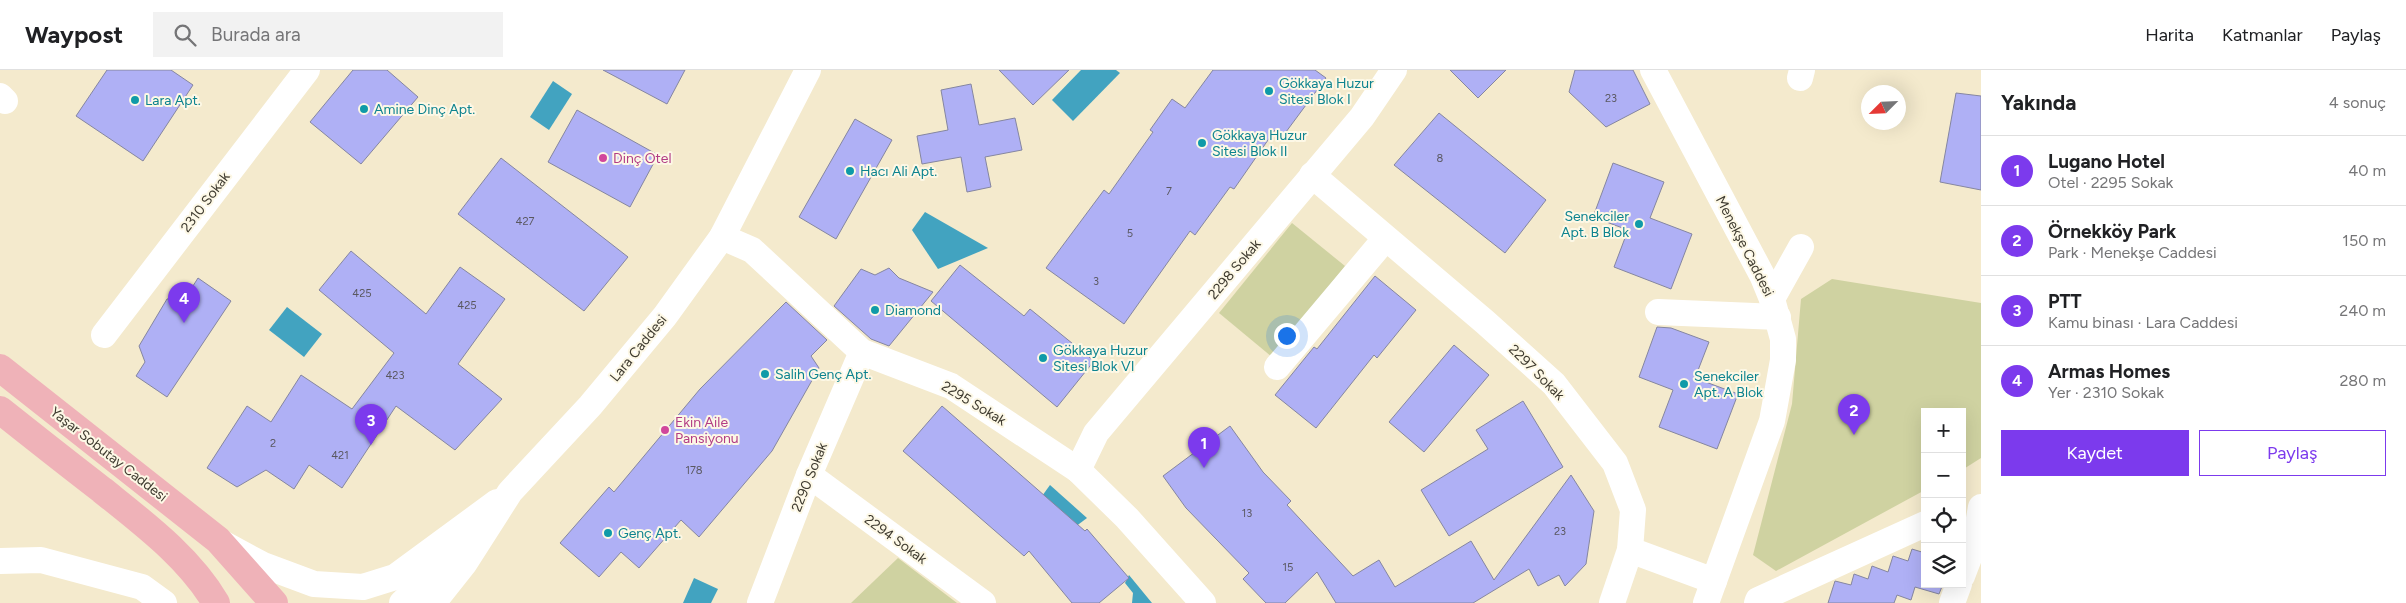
<!DOCTYPE html>
<html lang="tr">
<meta charset="utf-8">
<style>
:root{--surface:#fff;--page:#f2f2f2;--text:#202124;--muted:#757577;--line:#e0e0e0;--accent:#7c3aed}
body{margin:0;font-family:Figtree,sans-serif;background:var(--page);color:var(--text)}
.controls{position:absolute;right:15px;bottom:15px;display:grid;overflow:hidden;border-radius:0px;box-shadow:0 5px 20px #0002}
.controls button{width:45px;height:45px;display:grid;place-items:center;padding:0;border:0;border-bottom:1px solid var(--line);background:var(--surface);color:var(--text);font:25px sans-serif}
.compass{position:absolute;left:1861px;top:15px;width:45px;height:45px;border-radius:50%;background:var(--surface);box-shadow:0 5px 20px #0002;rotate:246deg}
.you{position:absolute;left:1286px;top:265px;width:18px;height:18px;margin:-12px;border:4px solid #fff;border-radius:50%;background:#1a73e8;box-shadow:0 0 0 8px #1a73e833}
.badge{display:grid;place-items:center;width:32px;height:32px;border-radius:50%;background:var(--accent);color:#fff;font-size:16px;font-weight:700}
.pin{position:absolute;translate:-50% -41px;filter:drop-shadow(0 1px 2px #0008)}
.pin::after{content:'';position:absolute;top:26px;width:18px;height:15px;background:inherit;clip-path:polygon(0 0,100% 0,50% 100%)}
.list{margin:0;padding:0;list-style:none}
h2{display:flex;justify-content:space-between;align-items:center;height:65px;margin:0;padding:0 20px;font-size:21px}
h2 small{font-size:16px;font-weight:400;color:var(--muted)}
.list li{display:grid;grid-template-columns:32px 1fr auto;gap:15px;align-items:center;box-sizing:border-box;height:70px;padding:0 20px;border-top:1px solid var(--line)}
.list b{display:block;font-size:19px;white-space:nowrap}
.list p{margin:0;font-size:16px;white-space:nowrap;color:var(--muted)}
.list em{font-size:16px;font-style:normal;color:var(--muted)}
.actions{display:flex;gap:10px;padding:15px 20px}
.actions a{flex:1;padding:11px 0;border:1px solid var(--accent);border-radius:0px;text-align:center;font-size:18px;color:var(--accent)}
.actions .main{background:var(--accent);color:#fff}
.icon{flex:none;width:28px;height:28px;fill:none;stroke:currentColor;stroke-width:2;stroke-linecap:round;stroke-linejoin:round}
.map{position:relative;flex:none;width:1981px;height:533px;overflow:hidden}
header{display:flex;align-items:center;gap:30px;box-sizing:border-box;height:70px;padding:0 25px;background:var(--surface);border-bottom:1px solid var(--line)}
header strong{font-size:24px}
nav{display:flex;gap:28px;margin-inline-start:auto;font-size:18px}
.search{width:350px;height:45px;background:var(--page);display:flex;align-items:center;gap:12px;box-sizing:border-box;padding:0 18px;border-radius:0px;color:var(--muted);font-size:19px}
main{display:flex}
aside{flex:1;background:var(--surface)}
.map>svg:first-child{display:block}
.green{fill:#cfd2a1}
.water{fill:#42a3c0}
.building{fill:#afb0f5;stroke:#8586a0}
.lines{fill:none;stroke-linecap:round;stroke-linejoin:round}
.minor{stroke:#fff;stroke-width:26}
.major{stroke:#efb2b8;stroke-width:28}
.culture-dot{fill:#0f9aa8;stroke:#fdf8e6;stroke-width:2}
.hotel-dot{fill:#d1479c;stroke:#fdf8e6;stroke-width:2}
.labels{text-anchor:middle;stroke-width:4;stroke-linejoin:round;paint-order:stroke}
.number-label{font-size:11px;fill:#5a5860}
.culture-label{font-size:14px;fill:#0d838f;stroke:#fdf8e6;text-anchor:start}
.hotel-label{font-size:14px;fill:#b23c85;stroke:#fdf8e6;text-anchor:start}
.street-label{font-size:14px;fill:#3e3a2f;stroke:#fdf8e6}
</style>
<header>
<strong>Waypost</strong>
<div class="search"><svg class="icon" aria-label="search" viewBox="0 0 24 24"><circle cx="10" cy="10" r="6"/><path d="M15 15l6 6"/></svg>Burada ara</div>
<nav><a>Harita</a><a>Katmanlar</a><a>Paylaş</a></nav>
</header>
<main>
<div class="map">
<svg width="1981" height="533" viewBox="0 0 1981 533">
<rect width="100%" height="100%" fill="#f4eacd"/>
<!-- green -->
<g class="green">
<polygon points="1292,153 1345,196 1272,287 1219,243"/>
<polygon points="1832,209 1981,233 1981,388 1962,400 1962,342 1925,342 1925,420 1776,501 1753,485 1792,334 1801,229"/>
<polygon points="898,488 957,533 851,533"/>
</g>
<!-- water -->
<g class="water">
<polygon points="1081,0 1116,0 1120,3 1073,51 1052,30"/>
<polygon points="553,11 572,24 549,60 530,47"/>
<polygon points="925,142 988,178 938,199 912,160"/>
<polygon points="287,237 322,264 304,287 269,260"/>
<polygon points="1050,415 1087,448 1071,460 1037,433"/>
<polygon points="1129,505 1152,533 1132,533 1133,523 1125,513"/>
<polygon points="694,508 718,519 711,533 683,533"/>
</g>
<!-- building -->
<g class="building">
<polygon points="107,0 171,0 193,15 143,91 76,46"/>
<polygon points="353,0 387,0 418,27 361,94 310,52"/>
<polygon points="603,0 685,0 667,34"/>
<polygon points="999,0 1069,0 1033,35"/>
<polygon points="1213,0 1315,0 1326,8 1283,66 1275,60 1234,119 1230,117 1195,165 1190,161 1124,254 1046,198 1104,120 1109,124 1153,62 1150,60 1172,29 1185,38"/>
<polygon points="1450,0 1506,0 1478,28"/>
<polygon points="1575,0 1633,0 1650,34 1606,57 1569,22"/>
<polygon points="971,14 979,55 1015,48 1022,80 985,87 991,117 967,122 961,87 922,94 917,66 948,60 941,20"/>
<polygon points="1956,23 1981,26 1981,120 1940,112"/>
<polygon points="577,40 658,85 630,137 548,92"/>
<polygon points="1439,43 1546,130 1505,183 1394,95"/>
<polygon points="855,49 892,70 836,169 799,147"/>
<polygon points="501,88 628,187 584,241 458,144"/>
<polygon points="1613,93 1664,112 1650,148 1692,164 1671,219 1614,197 1628,160 1593,147"/>
<polygon points="351,181 426,244 460,197 505,229 458,294 502,329 455,380 396,336 342,418 309,395 294,419 266,400 237,417 207,398 247,336 271,352 301,305 352,339 394,283 319,220"/>
<polygon points="960,195 1024,246 1030,239 1094,291 1057,337 931,231"/>
<polygon points="889,198 899,208 933,222 889,276 871,269 834,236 861,199 875,205"/>
<polygon points="1375,206 1416,240 1377,288 1374,285 1316,358 1275,325 1314,277 1317,279"/>
<polygon points="198,208 231,231 167,327 136,306 145,292 139,276 167,229 186,227"/>
<polygon points="786,232 827,270 811,286 819,298 772,381 699,467 681,450 639,498 621,482 599,507 560,473 609,417 614,422 700,319"/>
<polygon points="1657,257 1671,258 1709,272 1695,308 1738,324 1717,379 1659,357 1673,320 1639,307"/>
<polygon points="1454,275 1489,305 1424,382 1389,352"/>
<polygon points="1523,331 1563,397 1449,466 1421,420 1488,379 1476,360"/>
<polygon points="942,336 1085,461 1087,459 1129,508 1099,533 1072,533 1029,481 1024,486 903,381"/>
<polygon points="1230,356 1263,402 1291,431 1287,435 1353,506 1379,490 1395,517 1471,471 1494,510 1571,405 1594,441 1586,494 1565,516 1559,505 1538,516 1529,499 1473,533 1336,533 1317,502 1285,533 1266,533 1243,509 1249,503 1186,438 1163,406"/>
<polygon points="1912,479 1925,483 1925,514 1943,514 1939,524 1915,517 1911,530 1897,525 1894,533 1828,533 1835,511 1851,515 1854,504 1868,509 1872,496 1888,502 1893,486 1908,491"/>
</g>
<g class="lines">
<!-- minor -->
<g class="minor">
<polyline points="1653,0 1763,207 1772,229 1783,269 1783,290 1772,351 1706,533"/>
<polyline points="1800,8 1802,0"/>
<polyline points="0,26 5,31"/>
<polyline points="1312,105 1485,252 1554,314 1615,393 1633,440 1630,480 1714,511"/>
<polyline points="722,167 752,180 862,282 951,316 1078,400 1127,448 1203,533"/>
<polyline points="1772,229 1801,177"/>
<polyline points="1658,242 1778,247"/>
<polyline points="104,265 307,0"/>
<polyline points="1277,297 1385,169"/>
<polyline points="1078,400 1096,363 1362,47 1394,0"/>
<polyline points="809,405 983,533"/>
<polyline points="224,474 263,495 314,514 363,517 395,507 497,432"/>
<polyline points="0,491 41,490 142,517 164,533"/>
<polyline points="1962,506 1975,472 1981,437"/>
<polyline points="402,533 460,476"/>
<polyline points="433,533 464,494 510,422 590,336 665,246 722,167 808,0"/>
<polyline points="760,533 809,405 862,282"/>
<polyline points="1612,533 1630,480"/>
<polyline points="1757,533 1758,530 1925,454"/>
<polyline points="1952,533 1959,514"/>
</g>
<!-- major -->
<g class="major">
<polyline points="0,298 218,470 274,533"/>
<path d="M0 340C34 367 68 394 102 420 143 453 189 487 216 533"/>
</g>
</g>
<!-- markers -->
<g class="culture-dot">
<circle cx="1269" cy="21" r="5"/>
<circle cx="135" cy="30" r="5"/>
<circle cx="364" cy="39" r="5"/>
<circle cx="1202" cy="73" r="5"/>
<circle cx="850" cy="101" r="5"/>
<circle cx="1639" cy="154" r="5"/>
<circle cx="875" cy="240" r="5"/>
<circle cx="1043" cy="288" r="5"/>
<circle cx="765" cy="304" r="5"/>
<circle cx="1684" cy="314" r="5"/>
<circle cx="608" cy="463" r="5"/>
</g>
<g class="hotel-dot">
<circle cx="603" cy="88" r="5"/>
<circle cx="665" cy="360" r="5"/>
</g>
<g class="labels">
<!-- number labels -->
<g class="number-label">
<text x="1611" y="32">23</text>
<text x="1440" y="92">8</text>
<text x="1169" y="125">7</text>
<text x="525" y="155">427</text>
<text x="1130" y="167">5</text>
<text x="1096" y="215">3</text>
<text x="362" y="227">425</text>
<text x="467" y="239">425</text>
<text x="395" y="309">423</text>
<text x="273" y="377">2</text>
<text x="340" y="389">421</text>
<text x="694" y="404">178</text>
<text x="1247" y="447">13</text>
<text x="1560" y="465">23</text>
<text x="1288" y="501">15</text>
</g>
<!-- culture labels -->
<g class="culture-label">
<text x="1279" y="18">Gökkaya Huzur<tspan x="1279" dy="16">Sitesi Blok I</tspan></text>
<text x="145" y="35">Lara Apt.</text>
<text x="374" y="44">Amine Dinç Apt.</text>
<text x="1212" y="70">Gökkaya Huzur<tspan x="1212" dy="16">Sitesi Blok II</tspan></text>
<text x="860" y="106">Hacı Ali Apt.</text>
<text x="1629" y="151" text-anchor="end">Senekciler<tspan x="1629" dy="16">Apt. B Blok</tspan></text>
<text x="885" y="245">Diamond</text>
<text x="1053" y="285">Gökkaya Huzur<tspan x="1053" dy="16">Sitesi Blok VI</tspan></text>
<text x="775" y="309">Salih Genç Apt.</text>
<text x="1694" y="311">Senekciler<tspan x="1694" dy="16">Apt. A Blok</tspan></text>
<text x="618" y="468">Genç Apt.</text>
</g>
<!-- hotel labels -->
<g class="hotel-label">
<text x="613" y="93">Dinç Otel</text>
<text x="675" y="357">Ekin Aile<tspan x="675" dy="16">Pansiyonu</tspan></text>
</g>
<!-- street labels -->
<g class="street-label">
<text transform="translate(205 132) rotate(-53)" y="5">2310 Sokak</text>
<text transform="translate(1745 176) rotate(63)" y="5">Menekşe Caddesi</text>
<text transform="translate(1234 199) rotate(-50)" y="5">2298 Sokak</text>
<text transform="translate(638 278) rotate(-51)" y="5">Lara Caddesi</text>
<text transform="translate(1537 302) rotate(45)" y="5">2297 Sokak</text>
<text transform="translate(974 333) rotate(31)" y="5">2295 Sokak</text>
<text transform="translate(109 384) rotate(38)" y="5">Yaşar Sobutay Caddesi</text>
<text transform="translate(809 407) rotate(-68)" y="5">2290 Sokak</text>
<text transform="translate(896 469) rotate(36)" y="5">2294 Sokak</text>
</g>
</g>
</svg>
<div class="controls">
<button>+</button>
<button>−</button>
<button><svg class="icon" aria-label="locate" viewBox="0 0 24 24"><circle cx="12" cy="12" r="6"/><path d="M12 2v4M12 18v4M2 12h4M18 12h4"/></svg></button>
<button><svg class="icon" aria-label="layers" viewBox="0 0 24 24"><path d="M12 4l9 5-9 5-9-5zM3 14l9 5 9-5"/></svg></button>
</div>
<svg class="compass" viewBox="-18 -18 36 36"><path d="M0-13l5 13h-10z" fill="#e53935"/><path d="M0 13l5-13h-10z" fill="#757577"/></svg>
<div class="you"></div>
<div class="pin badge" style="left:1204px;top:398px">1</div>
<div class="pin badge" style="left:1854px;top:365px">2</div>
<div class="pin badge" style="left:371px;top:375px">3</div>
<div class="pin badge" style="left:184px;top:253px">4</div>
</div>
<aside>
<h2>Yakında<small>4 sonuç</small></h2>
<ul class="list">
<li><span class="badge">1</span><div><b>Lugano Hotel</b><p>Otel · 2295 Sokak</p></div><em>40 m</em></li>
<li><span class="badge">2</span><div><b>Örnekköy Park</b><p>Park · Menekşe Caddesi</p></div><em>150 m</em></li>
<li><span class="badge">3</span><div><b>PTT</b><p>Kamu binası · Lara Caddesi</p></div><em>240 m</em></li>
<li><span class="badge">4</span><div><b>Armas Homes</b><p>Yer · 2310 Sokak</p></div><em>280 m</em></li>
</ul>
<div class="actions"><a class="main">Kaydet</a><a>Paylaş</a></div>
</aside>
</main>
